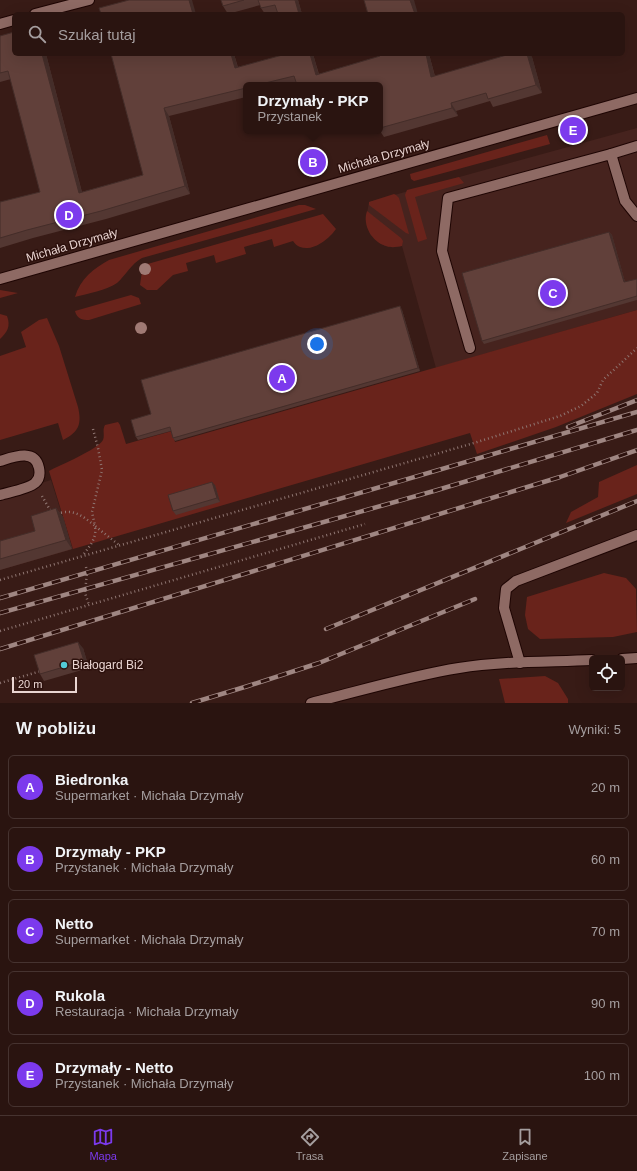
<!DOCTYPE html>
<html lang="pl">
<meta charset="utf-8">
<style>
:root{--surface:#2a1410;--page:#36211e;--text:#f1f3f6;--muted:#a59e9f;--line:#463330;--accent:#7c3aed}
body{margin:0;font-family:Helvetica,sans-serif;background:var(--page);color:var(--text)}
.controls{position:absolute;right:12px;bottom:12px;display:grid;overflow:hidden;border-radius:6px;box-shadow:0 4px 16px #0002}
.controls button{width:36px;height:36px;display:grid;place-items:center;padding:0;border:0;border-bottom:1px solid var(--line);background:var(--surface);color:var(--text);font:20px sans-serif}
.scale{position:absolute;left:12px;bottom:10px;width:65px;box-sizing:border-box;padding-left:4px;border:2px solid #ead5d2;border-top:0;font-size:11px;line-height:14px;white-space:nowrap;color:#ead5d2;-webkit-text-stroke:3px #2d110d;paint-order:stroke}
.you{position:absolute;left:317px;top:344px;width:14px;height:14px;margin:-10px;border:3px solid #fff;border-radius:50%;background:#1a73e8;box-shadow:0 0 0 6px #1a73e833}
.badge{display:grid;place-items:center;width:26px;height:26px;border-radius:50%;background:var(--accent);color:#fff;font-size:13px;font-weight:700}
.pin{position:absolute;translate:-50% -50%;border:2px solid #fff;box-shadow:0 1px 4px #0006}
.popup{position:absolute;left:243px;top:82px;width:140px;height:52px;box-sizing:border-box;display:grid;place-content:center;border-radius:6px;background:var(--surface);filter:drop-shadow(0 1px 3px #0005);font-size:13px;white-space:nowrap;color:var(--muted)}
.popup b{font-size:15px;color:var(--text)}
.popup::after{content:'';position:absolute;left:50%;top:100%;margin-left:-8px;border:8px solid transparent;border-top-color:var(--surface)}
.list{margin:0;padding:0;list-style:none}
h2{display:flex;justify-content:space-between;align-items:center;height:52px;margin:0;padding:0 16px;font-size:17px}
h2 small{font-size:13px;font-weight:400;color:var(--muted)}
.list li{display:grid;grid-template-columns:26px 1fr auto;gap:12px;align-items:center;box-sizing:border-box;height:64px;margin:0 8px 8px;padding:0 8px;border:1px solid var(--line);border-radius:6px}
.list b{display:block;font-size:15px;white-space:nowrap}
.list p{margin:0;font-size:13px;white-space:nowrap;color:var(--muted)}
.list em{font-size:13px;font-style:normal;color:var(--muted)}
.icon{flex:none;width:22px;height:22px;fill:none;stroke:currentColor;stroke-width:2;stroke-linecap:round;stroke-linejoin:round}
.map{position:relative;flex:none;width:637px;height:703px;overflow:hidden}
.search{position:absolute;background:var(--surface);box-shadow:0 4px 16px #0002;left:12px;right:12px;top:12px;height:44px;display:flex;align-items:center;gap:10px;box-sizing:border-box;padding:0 14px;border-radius:6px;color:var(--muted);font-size:15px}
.sheet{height:412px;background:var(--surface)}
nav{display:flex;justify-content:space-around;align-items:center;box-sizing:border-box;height:56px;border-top:1px solid var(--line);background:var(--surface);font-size:11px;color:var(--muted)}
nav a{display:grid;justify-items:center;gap:2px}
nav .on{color:var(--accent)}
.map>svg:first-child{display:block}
.built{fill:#46231e}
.green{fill:#69231b}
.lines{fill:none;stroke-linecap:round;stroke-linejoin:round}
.minor-casing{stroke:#1e0503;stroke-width:12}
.path{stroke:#8f7672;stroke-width:2.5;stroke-dasharray:1 3;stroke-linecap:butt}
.minor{stroke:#8e6a64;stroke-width:10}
.rail-casing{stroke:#9f8682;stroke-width:4.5}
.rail{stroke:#2d110d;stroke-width:3;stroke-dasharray:9;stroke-linecap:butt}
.tree{fill:#a07a74}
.wall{fill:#533732}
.shaded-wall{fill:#442d29}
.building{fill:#61403a;stroke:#442d29}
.poi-dot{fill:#52cbd7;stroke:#2d110d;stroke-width:1.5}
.labels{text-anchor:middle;stroke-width:3;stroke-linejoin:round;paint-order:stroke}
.street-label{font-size:12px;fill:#ead5d2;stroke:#2d110d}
.poi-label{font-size:12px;fill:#ead5d2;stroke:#2d110d;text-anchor:start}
</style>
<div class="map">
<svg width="637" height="703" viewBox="0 0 637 703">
<rect width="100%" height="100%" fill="#381b16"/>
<!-- built -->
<g class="built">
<polygon points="637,128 637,310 436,368 402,246 391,247 385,246 380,243 370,234 366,219 369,202"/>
<polygon points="51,480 73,549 0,570 0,496"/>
</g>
<!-- green -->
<g class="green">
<polygon points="547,135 550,144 414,181 411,179 410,174"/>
<polygon points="459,177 464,183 415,197 427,239 418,242 405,195 407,190"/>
<polygon points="394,194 396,195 399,198 409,234 406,233 369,205 369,202"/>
<path d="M299 205H305L316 209 142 258C131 264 126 275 117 283 107 290 87 294 75 297 80 279 94 268 109 260Z"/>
<path d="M367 211 401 238 403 241 402 246C397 247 391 248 386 246 372 242 362 225 367 211Z"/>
<path d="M323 214 336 229C329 239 313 252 300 247 297 246 295 244 293 241L274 247 272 239 244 247 246 254 216 263 214 255 186 263 188 271 173 275 157 290H147L140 285 142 271 140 269 141 266 144 265Z"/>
<polygon points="0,290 18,293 0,298"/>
<path d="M131 295 139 298 141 304 89 320C82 320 77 319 75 311Z"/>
<path d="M637 310V394L556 427 477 454 470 433 73 549 49 471C60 465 97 450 103 440 105 435 102 430 105 425L118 422 120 425 126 444 172 431 175 442Z"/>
<path d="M0 314 7 316C11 327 7 332 0 339Z"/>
<path d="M47 318 59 346 78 407C82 424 79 432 63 440L58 423 0 440V356L26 347 21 332 39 320Z"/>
<polygon points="637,465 637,494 566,523 571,512 598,497 599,482"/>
<polygon points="604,573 626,578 636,589 637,632 613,637 540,639 528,629 525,615 527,597"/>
<polygon points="545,676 558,683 568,699 568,703 505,703 499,679"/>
</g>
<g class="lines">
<defs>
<g id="minor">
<polyline points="35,14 89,0"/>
<polyline points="0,24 14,20"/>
<polyline points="611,154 637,146"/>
<polyline points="0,279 637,98"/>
<polyline points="470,348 442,251 448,198 611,154 625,201 637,216"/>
<path d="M0 461C13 457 35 448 39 468 40 473 40 479 35 483 28 489 10 492 0 495"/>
<polyline points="622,659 637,658"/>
<polyline points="520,663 504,608 506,589 516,581 637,535"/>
<path d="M311 703C360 691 409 676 459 668 502 661 548 662 592 660"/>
</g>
</defs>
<!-- minor casing -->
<use href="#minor" class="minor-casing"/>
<!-- path -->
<g class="path">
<polyline points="93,429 98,448 102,470 92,512 95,526 119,545"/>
<polyline points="42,496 50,510 53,511"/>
<path d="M57 513C60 513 64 512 67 512 77 511 88 520 95 526 97 538 90 546 83 555"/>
<polyline points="86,567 87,572 85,593 89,605"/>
<polyline points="0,580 474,443 560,416 581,406 597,393 603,380 637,348"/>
<polyline points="0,631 365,524"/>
<polyline points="0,683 41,671"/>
</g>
<!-- minor -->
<use href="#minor" class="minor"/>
<defs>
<g id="rail">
<polyline points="568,427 637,400"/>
<polyline points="0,598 637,412"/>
<polyline points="0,613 434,491 637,430"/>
<polyline points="326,629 637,501"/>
<polyline points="0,649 560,477 637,450"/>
<polyline points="192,703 248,686 319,663 475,599"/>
</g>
</defs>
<!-- rail casing -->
<use href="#rail" class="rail-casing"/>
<!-- rail -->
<use href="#rail" class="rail"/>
</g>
<!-- trees -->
<g class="tree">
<circle cx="145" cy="269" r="6"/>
<circle cx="141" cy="328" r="6"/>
</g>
<!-- wall -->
<g class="wall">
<polygon points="221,0 298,0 302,14 265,14 261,8 260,5 228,14 223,6"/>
<polygon points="0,36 14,54 46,54 82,192 143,175 111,54 234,54 238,67 286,54 313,54 319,74 380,56 379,54 429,54 435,76 510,54 529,54 532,57 542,93 493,107 490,101 456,111 458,116 384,137 380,131 380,85 246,85 246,97 169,116 190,194 106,219 33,238 0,248 0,202 40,192 11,79 0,82"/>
<polygon points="609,232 612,235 625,282 637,279 637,300 484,344 482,341"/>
<polygon points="402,310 420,371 175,441 173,438 171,431 138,440 136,437 151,414"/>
<polygon points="215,485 220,502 176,515 173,511"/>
<polygon points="56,508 63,517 72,549 0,570 0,541 35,531"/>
<polygon points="83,648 89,668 44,681 40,674"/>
</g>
<!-- shaded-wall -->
<g class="shaded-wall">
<polygon points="189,0 192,0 196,14 193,14"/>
<polygon points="295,0 298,0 302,14 299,14"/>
<polygon points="410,0 414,0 418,14 415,14"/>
<polygon points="42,54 46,54 84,201 79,193"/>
<polygon points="231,54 234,54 240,76 235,68"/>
<polygon points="310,54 313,54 321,83 316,75"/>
<polygon points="426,54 429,54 437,85 431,77"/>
<polygon points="527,54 529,54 532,57 542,93 536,85"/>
<polygon points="451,103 456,111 458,116 452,108"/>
<polygon points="164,108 169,116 190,194 185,186"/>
<polygon points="609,232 612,235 626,286 624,282"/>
<polygon points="400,306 402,310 420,371 418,368"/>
<polygon points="212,482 215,485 220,502 217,498"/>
<polygon points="56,508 63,517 72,549 66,540"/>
<polygon points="78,642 83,648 89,668 84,661"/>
</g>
<!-- building -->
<g class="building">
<polygon points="129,0 189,0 193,14 101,14 99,8"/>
<polygon points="221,0 244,0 223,6"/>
<polygon points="258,0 295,0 299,14 278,14 275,5 261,8"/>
<polygon points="364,0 410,0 415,14 368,14"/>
<polygon points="14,32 14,54 42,54 79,193 143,175 111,54 231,54 235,68 286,54 310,54 316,75 380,56 379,54 426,54 431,77 510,54 527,54 536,85 488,99 486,93 451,103 452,108 380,128 380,85 297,85 294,76 257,85 246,85 246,88 164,108 185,186 101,211 27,230 0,238 0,202 40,192 8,71 0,73 0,36"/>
<polygon points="609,232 624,282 637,279 637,296 482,341 462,273"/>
<polygon points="400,306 418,368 173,438 170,427 136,437 131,420 151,414 141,380"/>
<polygon points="212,482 217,498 173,511 168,495"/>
<polygon points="56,508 66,540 0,559 0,541 35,531 31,516"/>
<polygon points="78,642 84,661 40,674 34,655"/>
</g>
<!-- markers -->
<circle class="poi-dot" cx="64" cy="665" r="4"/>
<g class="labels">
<!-- street labels -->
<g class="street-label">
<text transform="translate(384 156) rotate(-16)" y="4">Michała Drzymały</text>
<text transform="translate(72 245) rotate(-16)" y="4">Michała Drzymały</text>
</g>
<!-- poi labels -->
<g class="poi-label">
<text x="72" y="669">Białogard Bi2</text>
</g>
</g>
</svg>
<div class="controls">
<button><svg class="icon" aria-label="locate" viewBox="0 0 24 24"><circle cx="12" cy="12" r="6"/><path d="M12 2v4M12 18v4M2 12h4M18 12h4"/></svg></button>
</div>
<div class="scale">20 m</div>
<div class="you"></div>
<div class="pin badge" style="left:282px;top:378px">A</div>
<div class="pin badge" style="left:313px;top:162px">B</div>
<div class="popup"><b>Drzymały - PKP</b>Przystanek</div>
<div class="pin badge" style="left:553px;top:293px">C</div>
<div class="pin badge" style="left:69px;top:215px">D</div>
<div class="pin badge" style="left:573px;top:130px">E</div>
<div class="search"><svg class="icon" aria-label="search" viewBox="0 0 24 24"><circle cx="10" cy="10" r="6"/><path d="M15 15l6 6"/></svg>Szukaj tutaj</div>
</div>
<section class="sheet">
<h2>W pobliżu<small>Wyniki: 5</small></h2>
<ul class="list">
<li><span class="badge">A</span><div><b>Biedronka</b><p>Supermarket · Michała Drzymały</p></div><em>20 m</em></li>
<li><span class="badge">B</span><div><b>Drzymały - PKP</b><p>Przystanek · Michała Drzymały</p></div><em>60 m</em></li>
<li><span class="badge">C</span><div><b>Netto</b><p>Supermarket · Michała Drzymały</p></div><em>70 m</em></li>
<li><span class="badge">D</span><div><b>Rukola</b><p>Restauracja · Michała Drzymały</p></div><em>90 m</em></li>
<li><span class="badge">E</span><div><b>Drzymały - Netto</b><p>Przystanek · Michała Drzymały</p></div><em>100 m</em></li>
</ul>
</section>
<nav>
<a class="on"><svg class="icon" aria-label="map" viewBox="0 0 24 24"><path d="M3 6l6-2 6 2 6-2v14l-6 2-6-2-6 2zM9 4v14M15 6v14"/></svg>Mapa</a>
<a><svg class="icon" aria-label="directions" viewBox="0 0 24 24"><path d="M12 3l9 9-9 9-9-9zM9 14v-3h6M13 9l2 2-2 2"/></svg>Trasa</a>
<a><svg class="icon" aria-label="saved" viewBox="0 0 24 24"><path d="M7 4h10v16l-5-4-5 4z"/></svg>Zapisane</a>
</nav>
